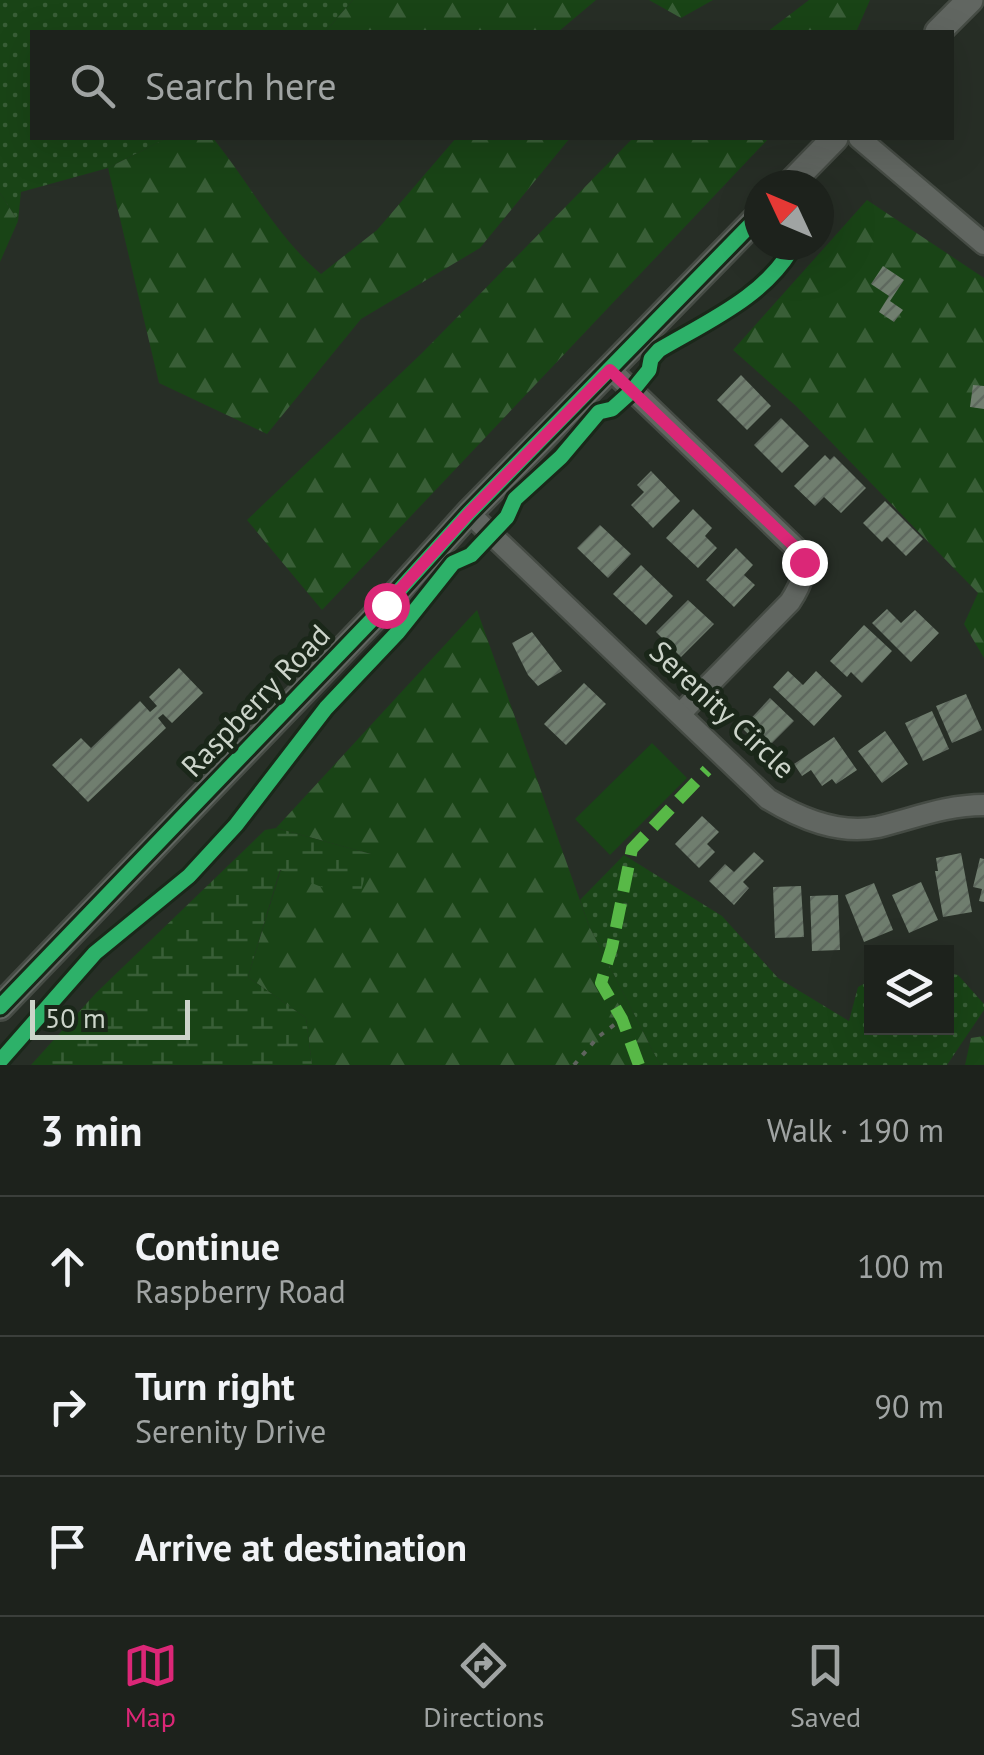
<!DOCTYPE html>
<meta charset="utf-8">
<style>
:root{--surface:#1d221c;--page:#2a2f29;--text:#f1f3f6;--muted:#a0a4a3;--line:#3b3f3b;--accent:#db2777}
body{margin:0;font-family:"PT Sans",sans-serif;background:var(--page);color:var(--text)}
.controls{position:absolute;right:30px;bottom:30px;display:grid;overflow:hidden;border-radius:0px;box-shadow:0 10px 40px #0002}
.controls button{width:90px;height:90px;display:grid;place-items:center;padding:0;border:0;border-bottom:2px solid var(--line);background:var(--surface);color:var(--text);font:50px sans-serif}
.compass{position:absolute;left:744px;top:170px;width:90px;height:90px;border-radius:50%;background:var(--surface);box-shadow:0 10px 40px #0002;rotate:314deg}
.scale{position:absolute;left:30px;bottom:25px;width:160px;box-sizing:border-box;padding-left:10px;border:5px solid #ccd4ca;border-top:0;font-size:28px;line-height:35px;white-space:nowrap;color:#ccd4ca;-webkit-text-stroke:8px #1a2719;paint-order:stroke}
.stop{position:absolute;width:30px;height:30px;margin:-22px;border:8px solid #db2777;border-radius:50%;background:#fff}
.stop.end{background:#db2777;border-color:#fff;box-shadow:0 2px 10px #0008}
.list{margin:0;padding:0;list-style:none}
h2{display:flex;justify-content:space-between;align-items:center;height:130px;margin:0;padding:0 40px;font-size:42px}
h2 small{font-size:32px;font-weight:400;color:var(--muted)}
.list li{display:grid;grid-template-columns:65px 1fr auto;gap:30px;align-items:center;box-sizing:border-box;height:140px;padding:0 40px;border-top:2px solid var(--line)}
.list b{display:block;font-size:38px;white-space:nowrap}
.list p{margin:0;font-size:32px;white-space:nowrap;color:var(--muted)}
.list em{font-size:32px;font-style:normal;color:var(--muted)}
.icon{flex:none;width:55px;height:55px;fill:none;stroke:currentColor;stroke-width:2;stroke-linecap:round;stroke-linejoin:round}
.map{position:relative;flex:none;width:984px;height:1065px;overflow:hidden}
.search{position:absolute;background:var(--surface);box-shadow:0 10px 40px #0002;left:30px;right:30px;top:30px;height:110px;display:flex;align-items:center;gap:25px;box-sizing:border-box;padding:0 35px;border-radius:0px;color:var(--muted);font-size:38px}
.sheet{height:550px;background:var(--surface)}
nav{display:flex;justify-content:space-around;align-items:center;box-sizing:border-box;height:140px;border-top:2px solid var(--line);background:var(--surface);font-size:28px;color:var(--muted)}
nav a{display:grid;justify-items:center;gap:5px}
nav .on{color:var(--accent)}
.map>svg:first-child{display:block}
.grass{fill:url(#grass-dots)}
.forest{fill:url(#forest-firs)}
.wetland{fill:url(#wetland-marsh)}
.pitch{fill:#194416}
.building{fill:url(#building-hatch)}
.lines{fill:none;stroke-linecap:round;stroke-linejoin:round}
.minor-casing{stroke:#454b44;stroke-width:25}
.tertiary-casing{stroke:#454b44;stroke-width:30}
.path{stroke:#5f645e;stroke-width:4;stroke-dasharray:5 8;stroke-linecap:butt}
.minor{stroke:#616661;stroke-width:20}
.tertiary{stroke:#616661;stroke-width:25}
.quiet{stroke:#58b947;stroke-width:12;stroke-dasharray:25 12;stroke-linecap:butt}
.cycleway-casing{stroke:#1a2719;stroke-width:21}
.cycleway{stroke:#2db169;stroke-width:15}
.route{stroke:#db2777;stroke-width:12}
.labels{text-anchor:middle;stroke-width:10;stroke-linejoin:round;paint-order:stroke}
.street-label{font-size:30px;fill:#ccd4ca;stroke:#1a2719}
</style>
<div class="map">
<svg width="984" height="1065" viewBox="0 0 984 1065">
<defs>
<pattern id="grass-dots" width="8" height="8" patternUnits="userSpaceOnUse" patternTransform="scale(2.5)"><rect width="8" height="8" fill="#194416"/><path d="M2 2h.1M6 6h.1" fill="none" stroke="#395e37" stroke-width="1.8" stroke-linecap="round"/></pattern>
<pattern id="forest-firs" width="22" height="20" patternUnits="userSpaceOnUse" patternTransform="scale(2.5)"><rect width="22" height="20" fill="#194416"/><path d="M5 1l3.5 6h-7zM16 11l3.5 6h-7z" fill="#395e37"/></pattern>
<pattern id="wetland-marsh" width="20" height="14" patternUnits="userSpaceOnUse" patternTransform="scale(2.5)"><rect width="20" height="14" fill="#194416"/><path d="M1 5h8M5 5V1M11 12h8M15 12V8" fill="none" stroke="#395e37"/></pattern>
<pattern id="building-hatch" width="6" height="6" patternUnits="userSpaceOnUse" patternTransform="scale(2.5)"><rect width="6" height="6" fill="#707e6f"/><path d="M-1 1l2-2M0 6l6-6M5 7l2-2" fill="none" stroke="#5e685e"/></pattern>
</defs>
<rect width="100%" height="100%" fill="#272e26"/>
<!-- grass -->
<g class="grass">
<polygon points="0,0 353,0 325,32 32,32 32,138 167,138 108,168 21,192 18,221 0,193"/>
<polygon points="624,855 722,916 778,978 849,1021 858,987 871,980 872,1028 946,1028 947,973 958,975 984,1004 984,1010 947,1065 660,1065 589,926 580,900"/>
</g>
<!-- forest -->
<g class="forest">
<polygon points="353,0 596,0 558,32 325,32"/>
<polygon points="649,0 713,0 681,18"/>
<polygon points="809,0 870,0 856,32 767,32"/>
<path d="M167 138H213C250 184 276 236 321 274L377 230 456 138H570L480 248 361 319 267 434 159 383 108 168Z"/>
<polygon points="633,138 769,138 322,610 247,520 422,353"/>
<polygon points="0,193 18,221 0,262"/>
<polygon points="867,200 984,278 984,658 964,624 978,593 796,406 733,350"/>
<polygon points="477,610 589,926 660,1065 312,1065 306,1018 248,977 281,869 371,854 276,828"/>
<polygon points="984,1036 984,1065 965,1065 971,1038"/>
</g>
<!-- wetland -->
<polygon class="wetland" points="276,828 371,854 358,902 280,870 248,977 306,1018 312,1065 31,1065 96,993 265,830"/>
<!-- pitch -->
<polygon class="pitch" points="652,743 687,778 610,855 575,819"/>
<!-- building -->
<g class="building">
<polygon points="883,266 904,280 890,301 903,310 894,322 879,312 889,296 871,284"/>
<polygon points="741,375 771,406 747,430 717,400"/>
<polygon points="973,385 984,386 984,409 970,407"/>
<polygon points="781,418 809,446 782,473 754,445"/>
<polygon points="825,455 830,460 834,456 866,488 841,513 824,497 815,506 794,486"/>
<polygon points="651,471 680,501 653,528 631,505 644,492 637,485"/>
<polygon points="885,501 923,539 906,556 887,537 882,542 863,523"/>
<polygon points="693,509 712,528 705,536 717,548 698,568 666,538"/>
<polygon points="600,525 631,554 608,578 577,548"/>
<polygon points="736,548 753,565 744,575 755,585 734,607 706,580"/>
<polygon points="641,565 673,596 646,625 613,594"/>
<polygon points="688,600 714,624 681,657 656,632"/>
<polygon points="887,609 901,623 915,610 939,633 911,662 872,623"/>
<polygon points="864,625 892,651 862,683 851,672 847,677 830,661"/>
<polygon points="532,632 562,671 538,686 528,675 512,643"/>
<polygon points="179,668 203,693 172,723 163,714 158,718 166,728 88,802 52,765 81,738 91,748 140,701 150,712 157,706 149,697"/>
<polygon points="788,671 803,685 816,671 842,696 814,726 773,687"/>
<polygon points="584,683 606,704 566,745 544,724"/>
<polygon points="966,694 982,730 952,743 936,706"/>
<polygon points="770,698 794,721 765,750 742,728"/>
<polygon points="932,711 949,749 923,761 905,723"/>
<polygon points="885,731 908,764 882,783 858,751"/>
<polygon points="834,737 857,770 836,784 832,779 822,786 811,770 802,776 794,764"/>
<polygon points="702,816 719,832 707,844 715,852 699,868 675,844"/>
<polygon points="754,852 764,861 743,882 749,888 734,905 709,881 725,864 734,872"/>
<polygon points="961,853 972,912 943,917 935,871 938,871 936,858"/>
<polygon points="980,858 984,859 984,902 979,901 982,889 973,887"/>
<polygon points="921,882 938,920 909,933 892,895"/>
<polygon points="874,883 893,930 864,942 845,895"/>
<polygon points="801,886 804,937 775,938 773,887"/>
<polygon points="838,895 840,950 812,951 810,896"/>
</g>
<g class="lines">
<defs>
<g id="minor">
<polyline points="859,138 984,244"/>
<path d="M611 370 796 548C808 569 803 582 790 602L681 713"/>
<path d="M469 513 768 799C801 819 839 835 878 827 915 818 946 805 984 805"/>
</g>
<g id="tertiary">
<polyline points="938,32 970,0"/>
<polyline points="789,185 835,138"/>
<polyline points="0,1007 386,605 469,513 759,216"/>
</g>
</defs>
<!-- minor casing -->
<use href="#minor" class="minor-casing"/>
<!-- tertiary casing -->
<use href="#tertiary" class="tertiary-casing"/>
<!-- path -->
<polyline class="path" points="574,1065 598,1037 622,1019"/>
<!-- minor -->
<use href="#minor" class="minor"/>
<!-- tertiary -->
<use href="#tertiary" class="tertiary"/>
<!-- quiet -->
<polyline class="quiet" points="639,1065 622,1019 601,983 612,947 632,849 707,770"/>
<defs>
<g id="cycleway">
<polyline points="0,1007 386,605 469,513 759,216"/>
<path d="M0 1061 95 953 189 876 236 825 326 708 398 632 453 563 471 555 507 517 515 499 561 457 599 412 612 409 632 391 649 370 651 359 659 350C708 321 766 296 794 245"/>
</g>
</defs>
<!-- cycleway casing -->
<use href="#cycleway" class="cycleway-casing"/>
<!-- cycleway -->
<use href="#cycleway" class="cycleway"/>
</g>
<g class="lines">
<!-- route -->
<polyline class="route" points="386,605 469,513 610,370 796,548 804,562"/>
</g>
<g class="labels">
<!-- street labels -->
<g class="street-label">
<text transform="translate(256 701) rotate(-46)" y="10">Raspberry Road</text>
<text transform="translate(722 710) rotate(43)" y="10">Serenity Circle</text>
</g>
</g>
</svg>
<div class="controls">
<button><svg class="icon" aria-label="layers" viewBox="0 0 24 24"><path d="M12 4l9 5-9 5-9-5zM3 14l9 5 9-5"/></svg></button>
</div>
<svg class="compass" viewBox="-18 -18 36 36"><path d="M0-13l5 13h-10z" fill="#e53935"/><path d="M0 13l5-13h-10z" fill="#a0a4a3"/></svg>
<div class="scale">50 m</div>
<div class="stop" style="left:386px;top:605px"></div>
<div class="stop end" style="left:804px;top:562px"></div>
<div class="search"><svg class="icon" aria-label="search" viewBox="0 0 24 24"><circle cx="10" cy="10" r="6"/><path d="M15 15l6 6"/></svg>Search here</div>
</div>
<section class="sheet">
<h2>3 min<small>Walk · 190 m</small></h2>
<ul class="list">
<li><svg class="icon" aria-label="ahead" viewBox="0 0 24 24"><path d="M12 20V5M6 11l6-6 6 6"/></svg><div><b>Continue</b><p>Raspberry Road</p></div><em>100 m</em></li>
<li><svg class="icon" aria-label="right" viewBox="0 0 24 24"><path d="M7 20v-9h11M14 6l5 5-5 5"/></svg><div><b>Turn right</b><p>Serenity Drive</p></div><em>90 m</em></li>
<li><svg class="icon" aria-label="arrive" viewBox="0 0 24 24"><path d="M6 21V4h12l-3 4 3 4H6"/></svg><div><b>Arrive at destination</b></div></li>
</ul>
</section>
<nav>
<a class="on"><svg class="icon" aria-label="map" viewBox="0 0 24 24"><path d="M3 6l6-2 6 2 6-2v14l-6 2-6-2-6 2zM9 4v14M15 6v14"/></svg>Map</a>
<a><svg class="icon" aria-label="directions" viewBox="0 0 24 24"><path d="M12 3l9 9-9 9-9-9zM9 14v-3h6M13 9l2 2-2 2"/></svg>Directions</a>
<a><svg class="icon" aria-label="saved" viewBox="0 0 24 24"><path d="M7 4h10v16l-5-4-5 4z"/></svg>Saved</a>
</nav>
